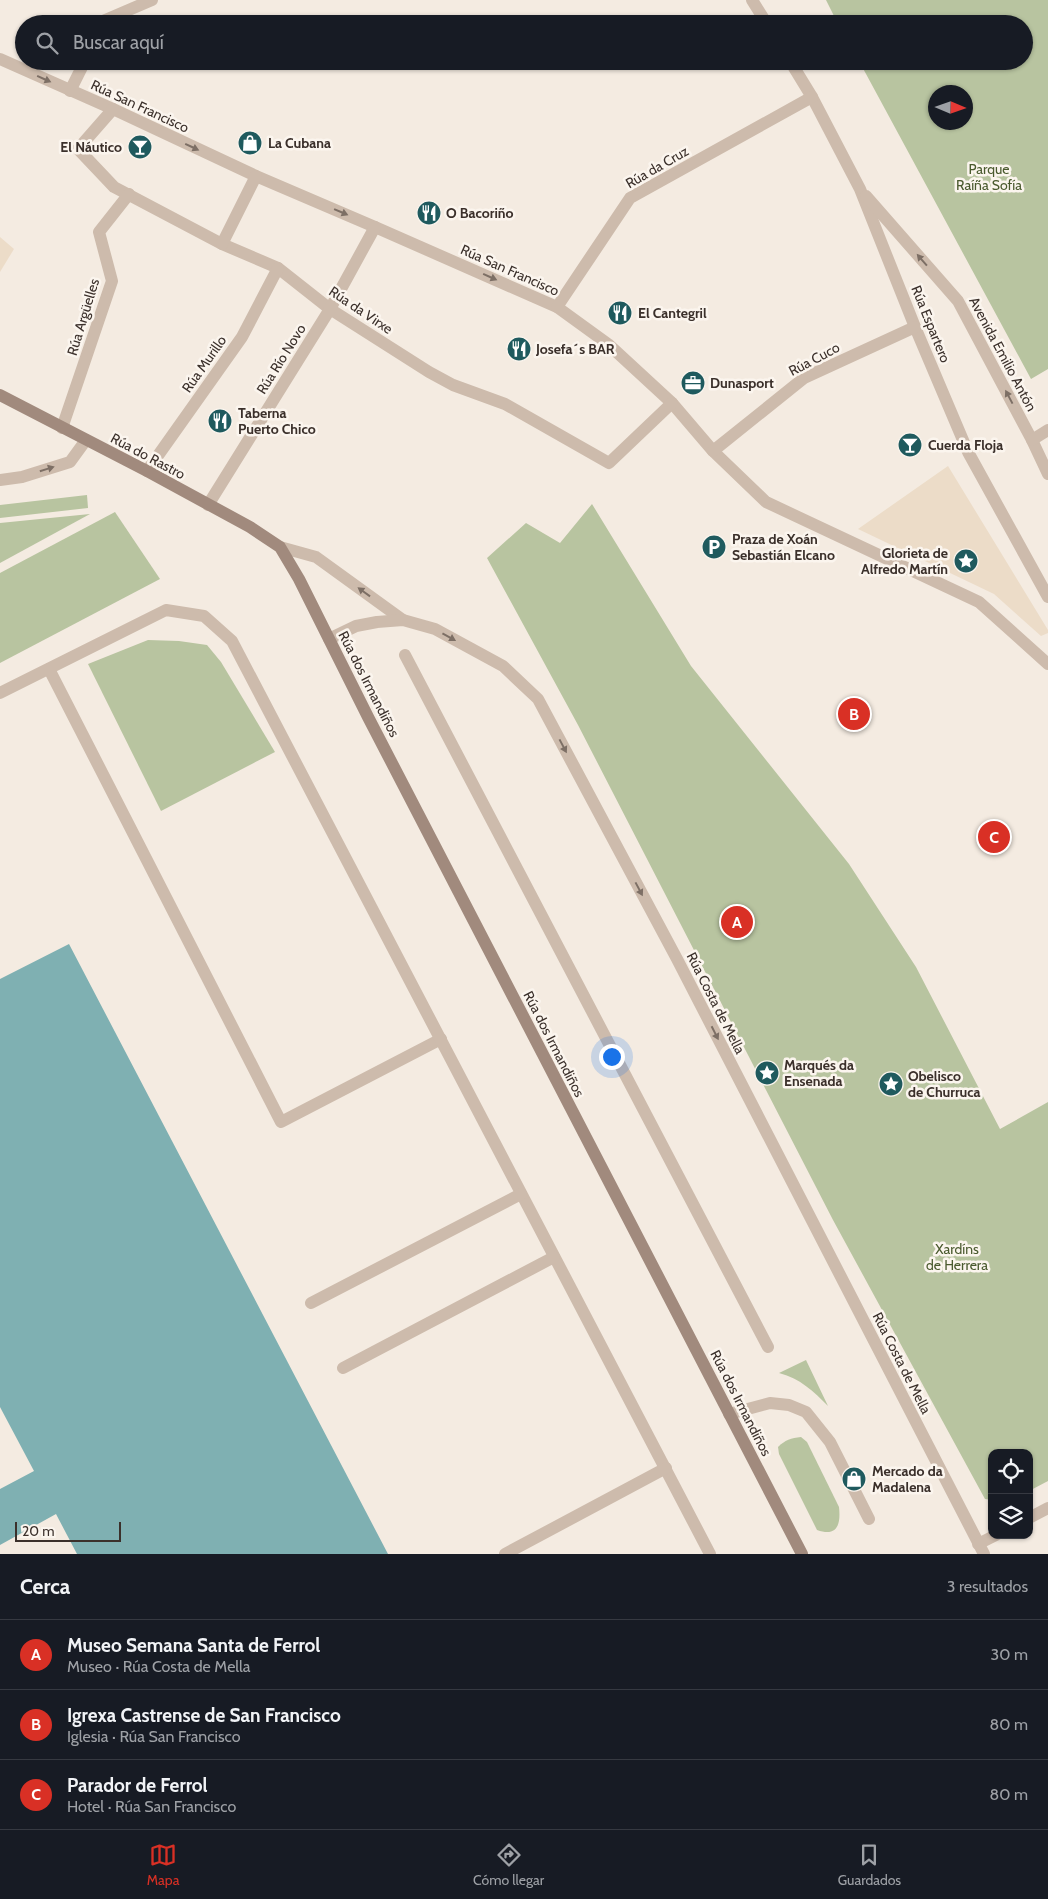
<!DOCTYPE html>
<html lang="es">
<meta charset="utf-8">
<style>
:root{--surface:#171b24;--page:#20242c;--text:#f1f3f6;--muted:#9ea1a6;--line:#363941;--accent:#d93025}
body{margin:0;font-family:Cabin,sans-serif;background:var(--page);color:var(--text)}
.controls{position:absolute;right:15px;bottom:15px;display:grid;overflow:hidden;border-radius:10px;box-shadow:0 1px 4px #0004}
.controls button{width:45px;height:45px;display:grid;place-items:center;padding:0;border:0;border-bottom:1px solid var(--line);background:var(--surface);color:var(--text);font:25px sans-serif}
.compass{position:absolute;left:928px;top:85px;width:45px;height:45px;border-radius:50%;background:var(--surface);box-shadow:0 1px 4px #0004;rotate:92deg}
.scale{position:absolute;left:15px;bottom:12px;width:106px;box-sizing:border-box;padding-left:5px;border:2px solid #3b302b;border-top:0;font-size:14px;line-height:18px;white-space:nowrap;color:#3b302b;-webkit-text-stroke:4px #fbf5ee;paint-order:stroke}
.you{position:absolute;left:611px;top:1056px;width:18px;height:18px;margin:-12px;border:4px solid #fff;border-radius:50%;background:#1a73e8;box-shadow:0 0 0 8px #1a73e833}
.badge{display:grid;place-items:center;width:32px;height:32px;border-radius:50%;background:var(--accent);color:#fff;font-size:16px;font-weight:700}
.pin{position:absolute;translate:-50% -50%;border:2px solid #fff;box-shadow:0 1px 5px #0006}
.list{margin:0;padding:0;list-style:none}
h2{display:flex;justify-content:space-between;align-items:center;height:65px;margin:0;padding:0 20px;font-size:21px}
h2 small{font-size:16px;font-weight:400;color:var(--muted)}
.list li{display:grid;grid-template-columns:32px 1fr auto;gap:15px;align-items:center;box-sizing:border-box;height:70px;padding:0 20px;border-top:1px solid var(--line)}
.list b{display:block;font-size:19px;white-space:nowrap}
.list p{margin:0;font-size:16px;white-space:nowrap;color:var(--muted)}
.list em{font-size:16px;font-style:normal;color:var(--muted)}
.icon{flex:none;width:28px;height:28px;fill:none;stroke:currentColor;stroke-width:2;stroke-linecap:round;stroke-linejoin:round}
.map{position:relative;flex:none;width:1048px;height:1554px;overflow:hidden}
.search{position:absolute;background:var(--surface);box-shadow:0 1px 4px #0004;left:15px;right:15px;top:15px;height:55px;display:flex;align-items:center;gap:12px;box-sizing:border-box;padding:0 18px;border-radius:28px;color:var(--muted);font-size:19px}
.sheet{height:275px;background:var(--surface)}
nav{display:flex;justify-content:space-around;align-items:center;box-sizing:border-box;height:70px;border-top:1px solid var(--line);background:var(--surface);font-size:14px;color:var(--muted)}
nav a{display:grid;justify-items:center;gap:2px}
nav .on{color:var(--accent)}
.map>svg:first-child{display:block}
.green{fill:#b8c4a0;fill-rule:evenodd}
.plaza{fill:#ecdcc8}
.water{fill:#7fb0b2}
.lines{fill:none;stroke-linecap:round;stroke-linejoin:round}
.lane{stroke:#cdbbac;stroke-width:12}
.street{stroke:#cdbbac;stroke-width:12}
.secondary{stroke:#a18a7d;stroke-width:12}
.oneway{fill:#7d6f65}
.labels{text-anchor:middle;stroke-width:5;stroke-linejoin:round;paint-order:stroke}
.street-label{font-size:14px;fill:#3b302b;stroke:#fbf5ee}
.poi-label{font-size:14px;font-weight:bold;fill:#3b302b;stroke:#fbf5ee;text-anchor:start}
.park-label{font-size:14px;fill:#4a5a2e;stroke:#fbf5ee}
</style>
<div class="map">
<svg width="1048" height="1554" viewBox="0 0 1048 1554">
<rect width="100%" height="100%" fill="#f4ebe1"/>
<!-- green -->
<g class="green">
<path d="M826 0H1048V369L1031 379 859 61H1024V24H838ZM936 92H966V122H936Z"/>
<polygon points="87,495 88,508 0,518 0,505"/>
<polygon points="592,504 691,666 849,864 916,967 1000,1129 1048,1102 1048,1481 1029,1491 1029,1453 992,1453 992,1500 985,1499 833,1220 578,725 487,558 526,523 560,543"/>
<polygon points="115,512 160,579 0,663 0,573"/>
<polygon points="90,514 0,563 0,523"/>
<polygon points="148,640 179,641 207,645 221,662 275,752 161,811 88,664"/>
<path d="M806 1360 828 1406C813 1391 801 1379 779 1373Z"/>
<path d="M801 1437 807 1442 839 1507C841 1525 837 1537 817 1530L779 1454 778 1447C785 1440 791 1438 801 1437Z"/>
</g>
<!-- plaza -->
<g class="plaza">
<polygon points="0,237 14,249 0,272"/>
<polygon points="948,466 1048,630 1048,633 1041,636 994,594 858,529"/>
</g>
<!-- water -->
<polygon class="water" points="69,944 388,1554 77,1554 56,1514 0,1545 0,1489 34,1471 0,1407 0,979"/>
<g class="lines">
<!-- lane -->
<g class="lane">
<polyline points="0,480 22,477 70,462 86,440"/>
<polyline points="49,669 281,1122 441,1039"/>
<polyline points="0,693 166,610 204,616 232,641 710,1554"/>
<polyline points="311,1303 521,1194"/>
<polyline points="343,1368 554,1257"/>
<polyline points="729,1414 770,1403 789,1405 806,1412 830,1442 869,1519"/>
<polyline points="505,1554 666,1468"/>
</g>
<!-- street -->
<g class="street">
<polyline points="752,0 767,24"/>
<polyline points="102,24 103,21 152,0"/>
<polyline points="0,59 113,109 256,176 375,227 557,307 608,344 672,403 713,451 766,502 979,602 1048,664"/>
<polyline points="790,61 812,97 860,189 915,327 968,452 1048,597"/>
<polyline points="70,91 85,61"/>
<polyline points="113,109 78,149 114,187 222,244 278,268 330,309 429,372 453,385 505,404 609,463 672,403"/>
<polyline points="866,196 958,301 1032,440 1048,474"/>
<polyline points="222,244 256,176"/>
<polyline points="557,307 630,198 812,97"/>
<polyline points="62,428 112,281 99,232 129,194"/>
<polyline points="1032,440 1048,430"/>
<polyline points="713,451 804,378 915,327"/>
<polyline points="147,471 242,337 278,268"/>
<polyline points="208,505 330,309 375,227"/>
<polyline points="280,547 316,557 403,620"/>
<polyline points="329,639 356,626 377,622 403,620 435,629 503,666 538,699 677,959 984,1554"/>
<polyline points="405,655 768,1347"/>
<polyline points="1029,1518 1048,1508"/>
<polyline points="978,1544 996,1535"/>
</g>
<!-- secondary -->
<polyline class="secondary" points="0,395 147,471 250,527 280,547 299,579 368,717 802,1554"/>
</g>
<!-- one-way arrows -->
<defs><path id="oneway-solid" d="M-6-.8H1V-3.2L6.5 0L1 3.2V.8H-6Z" transform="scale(1.25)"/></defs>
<g class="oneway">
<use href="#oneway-solid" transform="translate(44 79) rotate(24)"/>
<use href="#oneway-solid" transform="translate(192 147) rotate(25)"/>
<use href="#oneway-solid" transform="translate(341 212) rotate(23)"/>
<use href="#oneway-solid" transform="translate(922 260) rotate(-131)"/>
<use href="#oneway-solid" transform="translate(490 277) rotate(24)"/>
<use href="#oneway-solid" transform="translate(1009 397) rotate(-118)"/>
<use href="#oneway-solid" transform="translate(47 469) rotate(-17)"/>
<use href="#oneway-solid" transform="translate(364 592) rotate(-144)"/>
<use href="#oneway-solid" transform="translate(449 637) rotate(29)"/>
<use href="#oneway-solid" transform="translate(563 746) rotate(62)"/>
<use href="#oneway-solid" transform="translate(639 889) rotate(62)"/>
<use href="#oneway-solid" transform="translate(715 1033) rotate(63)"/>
</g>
<!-- icons -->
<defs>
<symbol id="shop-disc" viewBox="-11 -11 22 22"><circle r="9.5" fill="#1f5a5e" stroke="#fbf5ee"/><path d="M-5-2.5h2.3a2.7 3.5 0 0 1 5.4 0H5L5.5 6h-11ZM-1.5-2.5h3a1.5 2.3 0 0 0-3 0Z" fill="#fff"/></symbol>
<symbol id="bar-disc" viewBox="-11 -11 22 22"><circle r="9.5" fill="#1f5a5e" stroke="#fbf5ee"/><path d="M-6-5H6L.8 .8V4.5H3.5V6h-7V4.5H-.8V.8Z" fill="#fff"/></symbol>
<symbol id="restaurant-disc" viewBox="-11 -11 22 22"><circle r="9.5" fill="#1f5a5e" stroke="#fbf5ee"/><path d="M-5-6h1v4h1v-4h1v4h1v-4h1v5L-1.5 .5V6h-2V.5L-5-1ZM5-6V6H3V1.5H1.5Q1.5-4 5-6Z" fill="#fff"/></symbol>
<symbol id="office-disc" viewBox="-11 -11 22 22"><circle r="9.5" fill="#1f5a5e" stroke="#fbf5ee"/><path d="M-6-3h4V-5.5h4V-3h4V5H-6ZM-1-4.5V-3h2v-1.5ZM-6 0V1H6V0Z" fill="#fff"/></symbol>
<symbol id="parking-disc" viewBox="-11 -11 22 22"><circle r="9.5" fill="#1f5a5e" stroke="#fbf5ee"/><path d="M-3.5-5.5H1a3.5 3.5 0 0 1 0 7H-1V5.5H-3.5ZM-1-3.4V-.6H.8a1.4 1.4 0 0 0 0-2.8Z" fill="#fff"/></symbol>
<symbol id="sight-disc" viewBox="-11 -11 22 22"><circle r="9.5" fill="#1f5a5e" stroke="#fbf5ee"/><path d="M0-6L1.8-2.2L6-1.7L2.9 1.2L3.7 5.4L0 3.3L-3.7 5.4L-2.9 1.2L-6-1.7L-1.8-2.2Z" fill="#fff"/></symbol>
</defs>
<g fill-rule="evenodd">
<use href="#shop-disc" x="236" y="129" width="28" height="28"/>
<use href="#bar-disc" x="126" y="133" width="28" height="28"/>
<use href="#restaurant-disc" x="415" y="199" width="28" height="28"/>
<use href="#restaurant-disc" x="606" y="299" width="28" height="28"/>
<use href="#restaurant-disc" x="505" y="335" width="28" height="28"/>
<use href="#office-disc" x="679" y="369" width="28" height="28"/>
<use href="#restaurant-disc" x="206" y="407" width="28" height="28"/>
<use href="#bar-disc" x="896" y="431" width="28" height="28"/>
<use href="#parking-disc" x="700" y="533" width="28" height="28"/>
<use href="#sight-disc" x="952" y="547" width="28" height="28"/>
<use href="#sight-disc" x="753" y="1059" width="28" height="28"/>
<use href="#sight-disc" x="877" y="1070" width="28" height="28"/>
<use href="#shop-disc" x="840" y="1465" width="28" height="28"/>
</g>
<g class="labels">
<!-- street labels -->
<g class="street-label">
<text transform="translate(140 106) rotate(25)" y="5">Rúa San Francisco</text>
<text transform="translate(657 167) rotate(-30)" y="5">Rúa da Cruz</text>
<text transform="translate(510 270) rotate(24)" y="5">Rúa San Francisco</text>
<text transform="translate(361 310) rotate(34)" y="5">Rúa da Virxe</text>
<text transform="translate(83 317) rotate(-73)" y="5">Rúa Argüelles</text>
<text transform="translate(931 324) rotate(68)" y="5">Rúa Espartero</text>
<text transform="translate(1003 354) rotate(62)" y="5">Avenida Emilio Antón</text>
<text transform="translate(281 359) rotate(-58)" y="5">Rúa Río Novo</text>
<text transform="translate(814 359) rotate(-28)" y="5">Rúa Cuco</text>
<text transform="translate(204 364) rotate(-55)" y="5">Rúa Murillo</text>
<text transform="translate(148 456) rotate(28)" y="5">Rúa do Rastro</text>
<text transform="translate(369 684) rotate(63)" y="5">Rúa dos Irmandiños</text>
<text transform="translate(716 1003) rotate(63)" y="5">Rúa Costa de Mella</text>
<text transform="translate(554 1044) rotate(63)" y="5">Rúa dos Irmandiños</text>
<text transform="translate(902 1363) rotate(63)" y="5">Rúa Costa de Mella</text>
<text transform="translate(741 1403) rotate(63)" y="5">Rúa dos Irmandiños</text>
</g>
<!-- poi labels -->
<g class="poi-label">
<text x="268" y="148">La Cubana</text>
<text x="122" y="152" text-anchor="end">El Náutico</text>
<text x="446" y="218">O Bacoriño</text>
<text x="638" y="318">El Cantegril</text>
<text x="536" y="354">Josefa´s BAR</text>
<text x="710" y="388">Dunasport</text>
<text x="238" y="418">Taberna<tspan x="238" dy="16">Puerto Chico</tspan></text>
<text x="928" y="450">Cuerda Floja</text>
<text x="732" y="544">Praza de Xoán<tspan x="732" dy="16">Sebastián Elcano</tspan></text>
<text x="948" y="558" text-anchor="end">Glorieta de<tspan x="948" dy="16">Alfredo Martín</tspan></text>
<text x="784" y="1070">Marqués da<tspan x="784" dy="16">Ensenada</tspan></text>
<text x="908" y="1081">Obelisco<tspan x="908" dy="16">de Churruca</tspan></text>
<text x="872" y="1476">Mercado da<tspan x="872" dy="16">Madalena</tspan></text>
</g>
<!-- park labels -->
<g class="park-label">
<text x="989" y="174">Parque<tspan x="989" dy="16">Raíña Sofía</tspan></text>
<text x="957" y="1254">Xardíns<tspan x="957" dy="16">de Herrera</tspan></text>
</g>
</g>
</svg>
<div class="controls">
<button><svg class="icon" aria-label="locate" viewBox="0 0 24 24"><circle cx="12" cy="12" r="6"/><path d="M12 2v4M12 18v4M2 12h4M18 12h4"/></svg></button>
<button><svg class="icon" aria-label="layers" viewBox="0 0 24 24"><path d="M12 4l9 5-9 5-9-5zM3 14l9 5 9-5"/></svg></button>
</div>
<svg class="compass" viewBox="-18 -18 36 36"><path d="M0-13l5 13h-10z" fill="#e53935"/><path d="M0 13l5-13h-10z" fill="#9ea1a6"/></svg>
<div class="scale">20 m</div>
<div class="you"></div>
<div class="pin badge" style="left:737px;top:922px">A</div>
<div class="pin badge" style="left:854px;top:714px">B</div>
<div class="pin badge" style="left:994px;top:837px">C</div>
<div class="search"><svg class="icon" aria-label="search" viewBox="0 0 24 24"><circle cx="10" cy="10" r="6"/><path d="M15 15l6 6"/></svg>Buscar aquí</div>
</div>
<section class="sheet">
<h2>Cerca<small>3 resultados</small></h2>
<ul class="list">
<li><span class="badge">A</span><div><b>Museo Semana Santa de Ferrol</b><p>Museo · Rúa Costa de Mella</p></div><em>30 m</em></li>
<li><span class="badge">B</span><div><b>Igrexa Castrense de San Francisco</b><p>Iglesia · Rúa San Francisco</p></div><em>80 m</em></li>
<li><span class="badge">C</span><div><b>Parador de Ferrol</b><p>Hotel · Rúa San Francisco</p></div><em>80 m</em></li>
</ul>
</section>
<nav>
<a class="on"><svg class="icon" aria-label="map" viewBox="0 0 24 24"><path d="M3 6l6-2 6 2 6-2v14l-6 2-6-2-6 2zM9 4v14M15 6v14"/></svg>Mapa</a>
<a><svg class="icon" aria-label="directions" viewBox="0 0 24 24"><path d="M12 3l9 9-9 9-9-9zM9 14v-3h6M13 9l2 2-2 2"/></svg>Cómo llegar</a>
<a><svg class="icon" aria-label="saved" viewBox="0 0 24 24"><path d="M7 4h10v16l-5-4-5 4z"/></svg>Guardados</a>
</nav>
